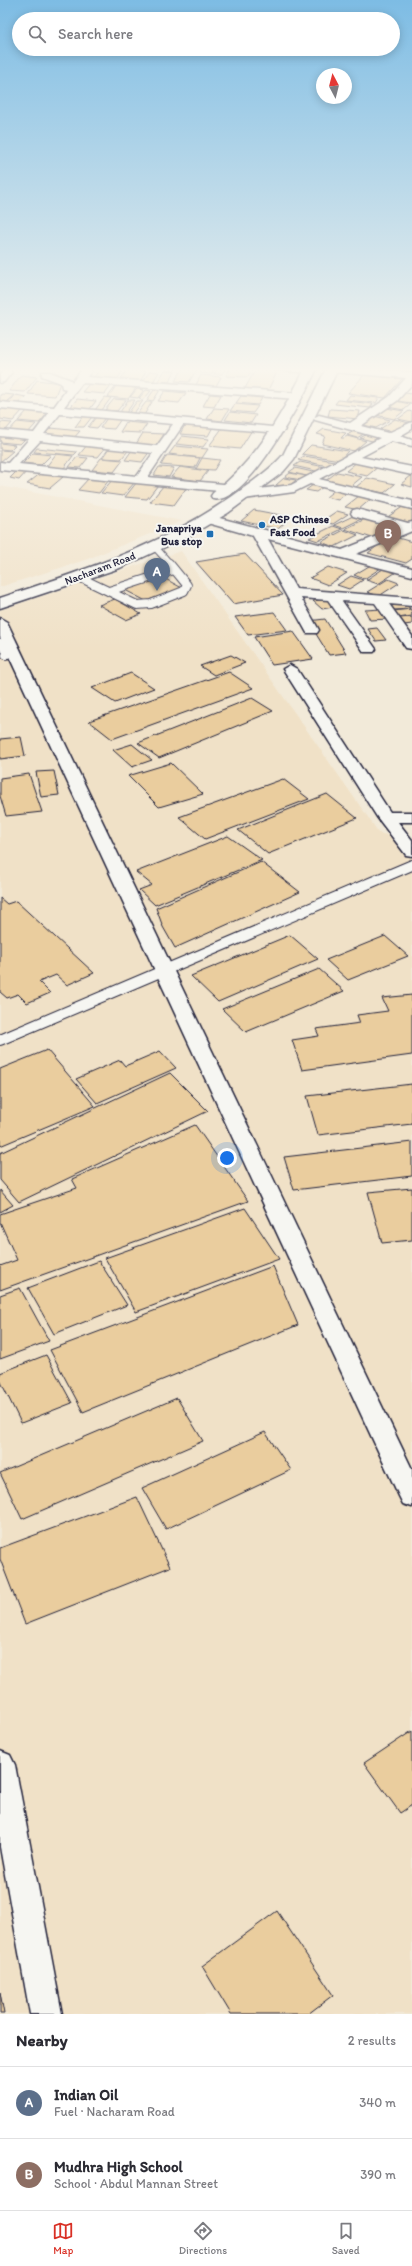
<!DOCTYPE html>
<meta charset="utf-8">
<style>
:root{--surface:#fff;--page:#f7f7f7;--text:#2b2b33;--muted:#7c7c81;--line:#e1e1e2;--accent:#d93025}
body{margin:0;font-family:Itim,sans-serif;background:var(--page);color:var(--text)}
.compass{position:absolute;left:316px;top:68px;width:36px;height:36px;border-radius:50%;background:var(--surface);box-shadow:0 2px 10px #0003;rotate:353deg}
.you{position:absolute;left:227px;top:1158px;width:14px;height:14px;margin:-10px;border:3px solid #fff;border-radius:50%;background:#1a73e8;box-shadow:0 0 0 6px #1a73e833}
.badge{display:grid;place-items:center;width:26px;height:26px;border-radius:50%;background:var(--accent);color:#fff;font-size:13px;font-weight:700}
.pin{position:absolute;translate:-50% -33px;filter:drop-shadow(0 1px 2px #0008)}
.pin::after{content:'';position:absolute;top:21px;width:14px;height:12px;background:inherit;clip-path:polygon(0 0,100% 0,50% 100%)}
.list{margin:0;padding:0;list-style:none}
h2{display:flex;justify-content:space-between;align-items:center;height:52px;margin:0;padding:0 16px;font-size:17px}
h2 small{font-size:13px;font-weight:400;color:var(--muted)}
.list li{display:grid;grid-template-columns:26px 1fr auto;gap:12px;align-items:center;box-sizing:border-box;height:72px;padding:0 16px;border-top:1px solid var(--line)}
.list b{display:block;font-size:15px;white-space:nowrap}
.list p{margin:0;font-size:13px;white-space:nowrap;color:var(--muted)}
.list em{font-size:13px;font-style:normal;color:var(--muted)}
.icon{flex:none;width:22px;height:22px;fill:none;stroke:currentColor;stroke-width:2;stroke-linecap:round;stroke-linejoin:round}
.map{position:relative;flex:none;width:412px;height:2014px;overflow:hidden}
.search{position:absolute;background:var(--surface);box-shadow:0 2px 10px #0003;left:12px;right:12px;top:12px;height:44px;display:flex;align-items:center;gap:10px;box-sizing:border-box;padding:0 14px;border-radius:22px;color:var(--muted);font-size:15px}
.sheet{height:196px;background:var(--surface)}
nav{display:flex;justify-content:space-around;align-items:center;box-sizing:border-box;height:56px;border-top:1px solid var(--line);background:var(--surface);font-size:11px;color:var(--muted)}
nav a{display:grid;justify-items:center;gap:2px}
nav .on{color:var(--accent)}
.map>svg:first-child{display:block}
.built{fill:#f0e1c7}
.building{fill:#eacd9e;stroke:#22223b}
.lines{fill:none;stroke-linecap:round;stroke-linejoin:round}
.lane-far2-casing{stroke:#22223b;stroke-width:8}
.lane-far1-casing{stroke:#22223b;stroke-width:10}
.lane-casing{stroke:#22223b;stroke-width:12}
.street-casing{stroke:#22223b;stroke-width:3}
.secondary-casing{stroke:#22223b;stroke-width:3}
.lane-far2{stroke:#f6f6f2;stroke-width:6}
.lane-far1{stroke:#f6f6f2;stroke-width:8}
.lane{stroke:#f6f6f2;stroke-width:10}
.street{fill:#f6f6f2;fill-rule:evenodd}
.secondary{fill:#f6f6f2;fill-rule:evenodd}
.poi-dot{fill:#1f6fb2;stroke:#f6f6f2;stroke-width:1.5}
.labels{text-anchor:middle;stroke-width:4;stroke-linejoin:round;paint-order:stroke}
.far-poi-label{font-size:11px;font-weight:bold;fill:#22223b;stroke:#f6f6f2;text-anchor:start}
.far-street-label{font-size:11px;fill:#22223b;stroke:#f6f6f2}
</style>
<div class="map">
<svg width="412" height="2014" viewBox="0 0 412 2014">
<rect width="100%" height="100%" fill="#f2ead9"/>
<filter id="ink" filterUnits="userSpaceOnUse"><feTurbulence type="fractalNoise" baseFrequency=".025" numOctaves="2"/><feDisplacementMap in="SourceGraphic" scale="8" xChannelSelector="R" yChannelSelector="G"/><feConvolveMatrix kernelMatrix="1 2 1 2 8 2 1 2 1" color-interpolation-filters="sRGB"/></filter>
<g filter="url(#ink)">
<!-- built -->
<g class="built">
<polygon points="0,486 182,521 85,560 0,587"/>
<polygon points="181,551 379,833 412,841 412,2014 0,2014 0,610"/>
</g>
<!-- building -->
<g class="building">
<polygon points="0,367 28,367 26,369"/>
<polygon points="184,367 198,367 189,382 175,381"/>
<polygon points="204,367 216,367 212,374 200,373"/>
<polygon points="218,367 227,367 222,374 214,374"/>
<polygon points="231,367 253,367 248,377 226,376"/>
<polygon points="257,367 279,368 267,392 244,390"/>
<polygon points="383,367 412,367 412,368 411,369"/>
<polygon points="101,368 124,369 117,380 93,378"/>
<polygon points="127,370 146,371 140,382 120,380"/>
<polygon points="165,370 175,371 169,382 158,381"/>
<polygon points="150,371 159,372 153,382 143,381"/>
<polygon points="365,374 402,379 385,398 348,393"/>
<polygon points="21,375 37,377 25,392 9,391"/>
<polygon points="201,375 221,377 216,386 196,385"/>
<polygon points="37,380 60,383 55,396 28,394"/>
<polygon points="89,384 111,386 105,394 82,392"/>
<polygon points="116,386 136,388 128,399 108,397"/>
<polygon points="137,389 144,390 138,398 130,397"/>
<polygon points="146,390 151,391 144,399 139,398"/>
<polygon points="154,390 160,390 153,401 147,400"/>
<polygon points="165,391 186,393 179,403 158,401"/>
<polygon points="405,393 412,394 412,403 396,401"/>
<polygon points="2,394 14,395 6,402 0,401 0,395"/>
<polygon points="210,394 221,395 214,407 203,406"/>
<polygon points="16,395 26,397 17,404 7,402"/>
<polygon points="350,395 379,398 376,403 346,400"/>
<polygon points="241,396 262,398 258,405 236,403"/>
<polygon points="105,397 111,398 102,410 95,410"/>
<polygon points="77,399 96,401 89,410 70,408"/>
<polygon points="114,399 126,400 117,411 105,410"/>
<polygon points="128,400 135,400 126,413 120,412"/>
<polygon points="338,400 373,404 370,408 335,404"/>
<polygon points="137,401 143,401 134,413 129,412"/>
<polygon points="395,401 411,404 404,410 388,407"/>
<polygon points="146,402 152,402 144,415 137,414"/>
<polygon points="235,404 258,406 253,413 230,411"/>
<polygon points="3,408 23,410 13,421 0,419 0,412"/>
<polygon points="214,408 229,409 222,421 207,419"/>
<polygon points="386,408 404,411 394,419 376,415"/>
<polygon points="330,409 360,411 358,419 328,416"/>
<polygon points="27,411 48,413 39,423 18,421"/>
<polygon points="409,411 412,412 412,422 398,419"/>
<polygon points="230,412 256,415 251,423 225,420"/>
<polygon points="83,416 92,417 84,427 75,427"/>
<polygon points="374,416 390,420 376,428 360,424"/>
<polygon points="96,417 105,418 97,428 88,427"/>
<polygon points="107,418 121,419 114,429 100,428"/>
<polygon points="395,419 412,424 397,433 380,429"/>
<polygon points="0,422 12,423 5,431 0,431"/>
<polygon points="17,422 36,424 26,435 7,433"/>
<polygon points="126,422 147,424 141,433 120,432"/>
<polygon points="185,425 213,427 208,436 180,434"/>
<polygon points="223,427 252,430 240,449 209,446"/>
<polygon points="51,428 80,431 72,440 43,436"/>
<polygon points="324,429 346,433 341,438 344,438 347,436 366,441 354,451 322,444 325,436 317,434"/>
<polygon points="356,430 367,432 357,438 347,435"/>
<polygon points="143,433 164,434 157,445 136,444"/>
<polygon points="369,433 381,436 372,441 360,438"/>
<polygon points="1,436 25,439 20,444 0,442"/>
<polygon points="182,436 209,439 203,447 176,444"/>
<polygon points="0,443 15,445 10,450 0,449"/>
<polygon points="87,445 106,447 98,457 79,455"/>
<polygon points="311,445 348,451 340,460 302,454"/>
<polygon points="175,446 208,449 202,458 169,454"/>
<polygon points="37,448 77,452 74,455 34,452"/>
<polygon points="109,448 129,450 121,459 102,458"/>
<polygon points="0,450 13,451 0,462"/>
<polygon points="132,450 150,451 142,462 125,460"/>
<polygon points="33,453 51,455 41,465 23,463"/>
<polygon points="56,454 73,456 64,468 46,467"/>
<polygon points="167,455 200,458 195,468 161,465"/>
<polygon points="304,456 334,461 328,466 298,460"/>
<polygon points="77,457 88,458 80,468 69,467"/>
<polygon points="101,458 123,460 114,472 92,470"/>
<polygon points="202,458 220,460 214,470 196,469"/>
<polygon points="358,461 379,466 367,476 346,471"/>
<polygon points="300,462 325,467 320,472 294,466"/>
<polygon points="159,467 174,468 169,477 154,475"/>
<polygon points="180,467 208,471 200,481 171,477"/>
<polygon points="295,468 317,473 311,477 289,472"/>
<polygon points="19,469 28,470 19,480 10,478"/>
<polygon points="337,472 362,477 351,486 325,481"/>
<polygon points="41,473 63,477 50,488 27,484"/>
<polygon points="290,473 306,476 301,480 285,477"/>
<polygon points="412,475 412,487 401,484"/>
<polygon points="89,478 109,480 99,493 78,490"/>
<polygon points="284,478 296,480 288,487 276,485"/>
<polygon points="367,478 395,484 384,493 356,487"/>
<polygon points="113,479 135,482 123,496 101,493"/>
<polygon points="137,482 158,485 147,499 125,497"/>
<polygon points="164,485 187,487 174,505 150,502"/>
<polygon points="313,485 323,487 316,492 306,490"/>
<polygon points="336,489 348,492 338,500 326,497"/>
<polygon points="359,496 372,498 358,510 345,507"/>
<polygon points="407,504 412,506 412,521 406,524 386,518"/>
<polygon points="254,510 291,517 278,529 241,521"/>
<polygon points="337,511 348,514 333,524 322,521"/>
<polygon points="353,516 361,519 343,528 334,525"/>
<polygon points="365,519 394,529 375,539 345,529"/>
<polygon points="333,526 342,529 318,541 309,538"/>
<polygon points="344,530 358,535 334,547 321,542"/>
<polygon points="391,536 412,542 412,559 406,563 368,553"/>
<polygon points="245,554 283,595 233,604 196,562"/>
<polygon points="374,563 384,566 364,579 354,575"/>
<polygon points="328,567 347,573 328,585 310,578"/>
<polygon points="386,567 398,571 378,584 366,580"/>
<polygon points="160,576 182,588 146,601 125,590"/>
<polygon points="351,576 363,580 349,589 337,585"/>
<polygon points="388,579 399,583 379,596 367,592"/>
<polygon points="115,599 141,614 126,620 99,605"/>
<polygon points="327,599 339,606 322,609 313,601"/>
<polygon points="406,603 410,609 393,610 388,604"/>
<polygon points="382,609 388,619 370,620 365,610"/>
<polygon points="411,609 412,616 398,618 393,611"/>
<polygon points="274,612 287,630 248,635 235,617"/>
<polygon points="412,617 412,624 404,625 399,618"/>
<polygon points="325,619 346,653 329,655 308,621"/>
<polygon points="377,628 386,640 376,641 368,629"/>
<polygon points="293,631 313,659 272,665 254,637"/>
<polygon points="231,655 245,663 214,675 200,666"/>
<polygon points="229,672 253,688 112,739 89,721"/>
<polygon points="131,673 154,688 115,703 92,688"/>
<polygon points="252,698 273,711 159,758 138,743"/>
<polygon points="21,737 25,756 0,759 0,739"/>
<polygon points="132,744 152,760 132,767 113,750"/>
<polygon points="171,763 203,794 159,807 128,776"/>
<polygon points="54,771 59,795 41,797 36,772"/>
<polygon points="29,774 42,812 6,816 0,796 0,778"/>
<polygon points="283,779 309,799 205,839 179,817"/>
<polygon points="327,794 357,818 268,854 238,830"/>
<polygon points="228,836 262,860 155,905 139,890 152,885 136,872"/>
<polygon points="261,862 300,892 175,948 163,927 156,908"/>
<polygon points="0,898 7,904 16,901 94,973 67,985 56,975 39,982 50,993 27,1003 18,994 7,998 0,992"/>
<polygon points="290,935 318,959 218,1002 191,976"/>
<polygon points="385,936 408,956 348,980 326,960"/>
<polygon points="319,969 344,991 246,1032 222,1009"/>
<polygon points="412,995 412,1055 302,1070 292,1040 319,1036 316,1029 360,1023 357,1015 388,1011 382,998"/>
<polygon points="47,1050 95,1106 0,1146 0,1069"/>
<polygon points="160,1051 176,1068 97,1103 76,1079 120,1060 125,1066"/>
<polygon points="170,1073 208,1111 19,1202 0,1180 0,1153"/>
<polygon points="412,1084 412,1124 318,1135 307,1096"/>
<polygon points="195,1125 248,1201 0,1290 0,1266 17,1260 0,1222 0,1214 77,1188 72,1179"/>
<polygon points="412,1142 412,1176 294,1190 284,1157"/>
<polygon points="412,1188 412,1240 382,1243 368,1192"/>
<polygon points="0,1190 13,1205 0,1212"/>
<polygon points="245,1208 279,1259 136,1312 105,1258"/>
<polygon points="99,1261 127,1305 54,1334 28,1288"/>
<polygon points="273,1266 298,1325 83,1412 50,1350"/>
<polygon points="20,1288 49,1341 0,1359 0,1295"/>
<polygon points="46,1355 72,1403 21,1423 0,1380 0,1373"/>
<polygon points="177,1398 203,1441 22,1519 0,1473"/>
<polygon points="265,1432 291,1470 166,1529 142,1488"/>
<polygon points="137,1497 170,1567 25,1624 0,1559 0,1548"/>
<polygon points="412,1731 412,1805 400,1813 364,1763"/>
<polygon points="277,1911 333,1995 308,2014 231,2014 202,1966"/>
<polygon points="0,1992 4,2014 0,2014"/>
</g>
<g class="lines">
<defs>
<polyline id="lane-far2" points="155,547 170,564"/>
<g id="lane-far1">
<polyline points="79,577 137,605 151,604 184,591 187,585 169,563"/>
<polyline points="109,591 174,570"/>
<polyline points="0,643 8,653 6,655"/>
</g>
<polyline id="lane" points="0,1040 412,865"/>
<g id="street">
<path d="M84 367H94L87 377 297 393 302 396 297 399 82 383 64 407 283 428 285 430 283 432 279 433 183 425 148 477 234 485 236 488 234 491 230 492 0 470V462L8 463 29 439 0 436V430L34 433 49 413 0 408V402L54 407 67 389 62 388 61 383 42 376V372H50L71 380 72 382ZM60 414 173 424 157 446 44 434ZM40 441 153 453 137 476 19 464Z"/>
<path d="M272 367H314L316 369C312 374 276 372 272 367Z"/>
<polygon points="329,367 412,372 412,384 397,401 361,426 388,433 412,422 412,429 400,436 412,440 412,446 391,441 361,457 412,467 412,475 352,462 319,479 412,501 412,509 310,484 294,492 244,499 238,495 244,491 291,485 380,438 315,420 313,418 319,415 350,423 389,397 406,378 332,372 327,369"/>
<polygon points="7,369 12,372 4,382 0,383 0,374"/>
<polygon points="357,509 408,523 412,522 412,531 356,554 412,568 412,576 268,539 296,589 412,598 412,606 389,604 412,636 412,649 406,648 375,603 342,601 376,649 374,652 364,652 328,600 301,598 319,630 317,633 307,633 253,536 204,522 202,519 208,515 342,550 397,528 353,516 351,513 353,510"/>
<polygon points="0,618 7,622 412,1469 412,1507 403,1504 399,1496 0,637"/>
<polygon points="290,665 297,669 390,812 412,812 412,822 398,822 412,840 412,856 406,855 377,817 283,669"/>
<polygon points="0,1751 10,1755 15,1765 62,2014 30,2014 0,1847"/>
</g>
<g id="secondary">
<path d="M306 367H318C305 393 247 507 213 499L211 496 213 493C257 460 281 415 306 367Z"/>
<path d="M327 367H339L294 459 283 472 228 513 189 536 120 568 0 608V598C87 569 166 545 241 490 256 479 271 469 283 455Z"/>
</g>
</defs>
<!-- lane-far2 casing -->
<use href="#lane-far2" class="lane-far2-casing"/>
<!-- lane-far1 casing -->
<use href="#lane-far1" class="lane-far1-casing"/>
<!-- lane casing -->
<use href="#lane" class="lane-casing"/>
<!-- street casing -->
<use href="#street" class="street-casing"/>
<!-- secondary casing -->
<use href="#secondary" class="secondary-casing"/>
<!-- lane-far2 -->
<use href="#lane-far2" class="lane-far2"/>
<!-- lane-far1 -->
<use href="#lane-far1" class="lane-far1"/>
<!-- lane -->
<use href="#lane" class="lane"/>
<!-- street -->
<use href="#street" class="street"/>
<!-- secondary -->
<use href="#secondary" class="secondary"/>
</g>
</g>
<!-- sky -->
<linearGradient id="sky" x2="0" y2="1"><stop stop-color="#7dbce4"/><stop offset="0.57" stop-color="#f9f6ee"/><stop offset="1" stop-color="#f9f6ee" stop-opacity="0"/></linearGradient>
<rect width="412" height="649" fill="url(#sky)"/>
<!-- markers -->
<g class="poi-dot">
<circle cx="262" cy="525" r="4"/>
<rect x="206" y="530" width="8" height="8" rx="2"/>
</g>
<g class="labels">
<!-- far-poi labels -->
<g class="far-poi-label">
<text x="270" y="523">ASP Chinese<tspan x="270" dy="13">Fast Food</tspan></text>
<text x="202" y="532" text-anchor="end">Janapriya<tspan x="202" dy="13">Bus stop</tspan></text>
</g>
<!-- far-street labels -->
<g class="far-street-label">
<text transform="translate(100 568) rotate(-21)" y="4">Nacharam Road</text>
</g>
</g>
</svg>
<svg class="compass" viewBox="-18 -18 36 36"><path d="M0-13l5 13h-10z" fill="#e53935"/><path d="M0 13l5-13h-10z" fill="#7c7c81"/></svg>
<div class="you"></div>
<div class="pin badge" style="left:157px;top:591px;background:#5c6f8a">A</div>
<div class="pin badge" style="left:388px;top:553px;background:#8d6e63">B</div>
<div class="search"><svg class="icon" aria-label="search" viewBox="0 0 24 24"><circle cx="10" cy="10" r="6"/><path d="M15 15l6 6"/></svg>Search here</div>
</div>
<section class="sheet">
<h2>Nearby<small>2 results</small></h2>
<ul class="list">
<li><span class="badge" style="background:#5c6f8a">A</span><div><b>Indian Oil</b><p>Fuel · Nacharam Road</p></div><em>340 m</em></li>
<li><span class="badge" style="background:#8d6e63">B</span><div><b>Mudhra High School</b><p>School · Abdul Mannan Street</p></div><em>390 m</em></li>
</ul>
</section>
<nav>
<a class="on"><svg class="icon" aria-label="map" viewBox="0 0 24 24"><path d="M3 6l6-2 6 2 6-2v14l-6 2-6-2-6 2zM9 4v14M15 6v14"/></svg>Map</a>
<a><svg class="icon" aria-label="directions" viewBox="0 0 24 24"><path d="M12 3l9 9-9 9-9-9zM9 14v-3h6M13 9l2 2-2 2"/></svg>Directions</a>
<a><svg class="icon" aria-label="saved" viewBox="0 0 24 24"><path d="M7 4h10v16l-5-4-5 4z"/></svg>Saved</a>
</nav>
